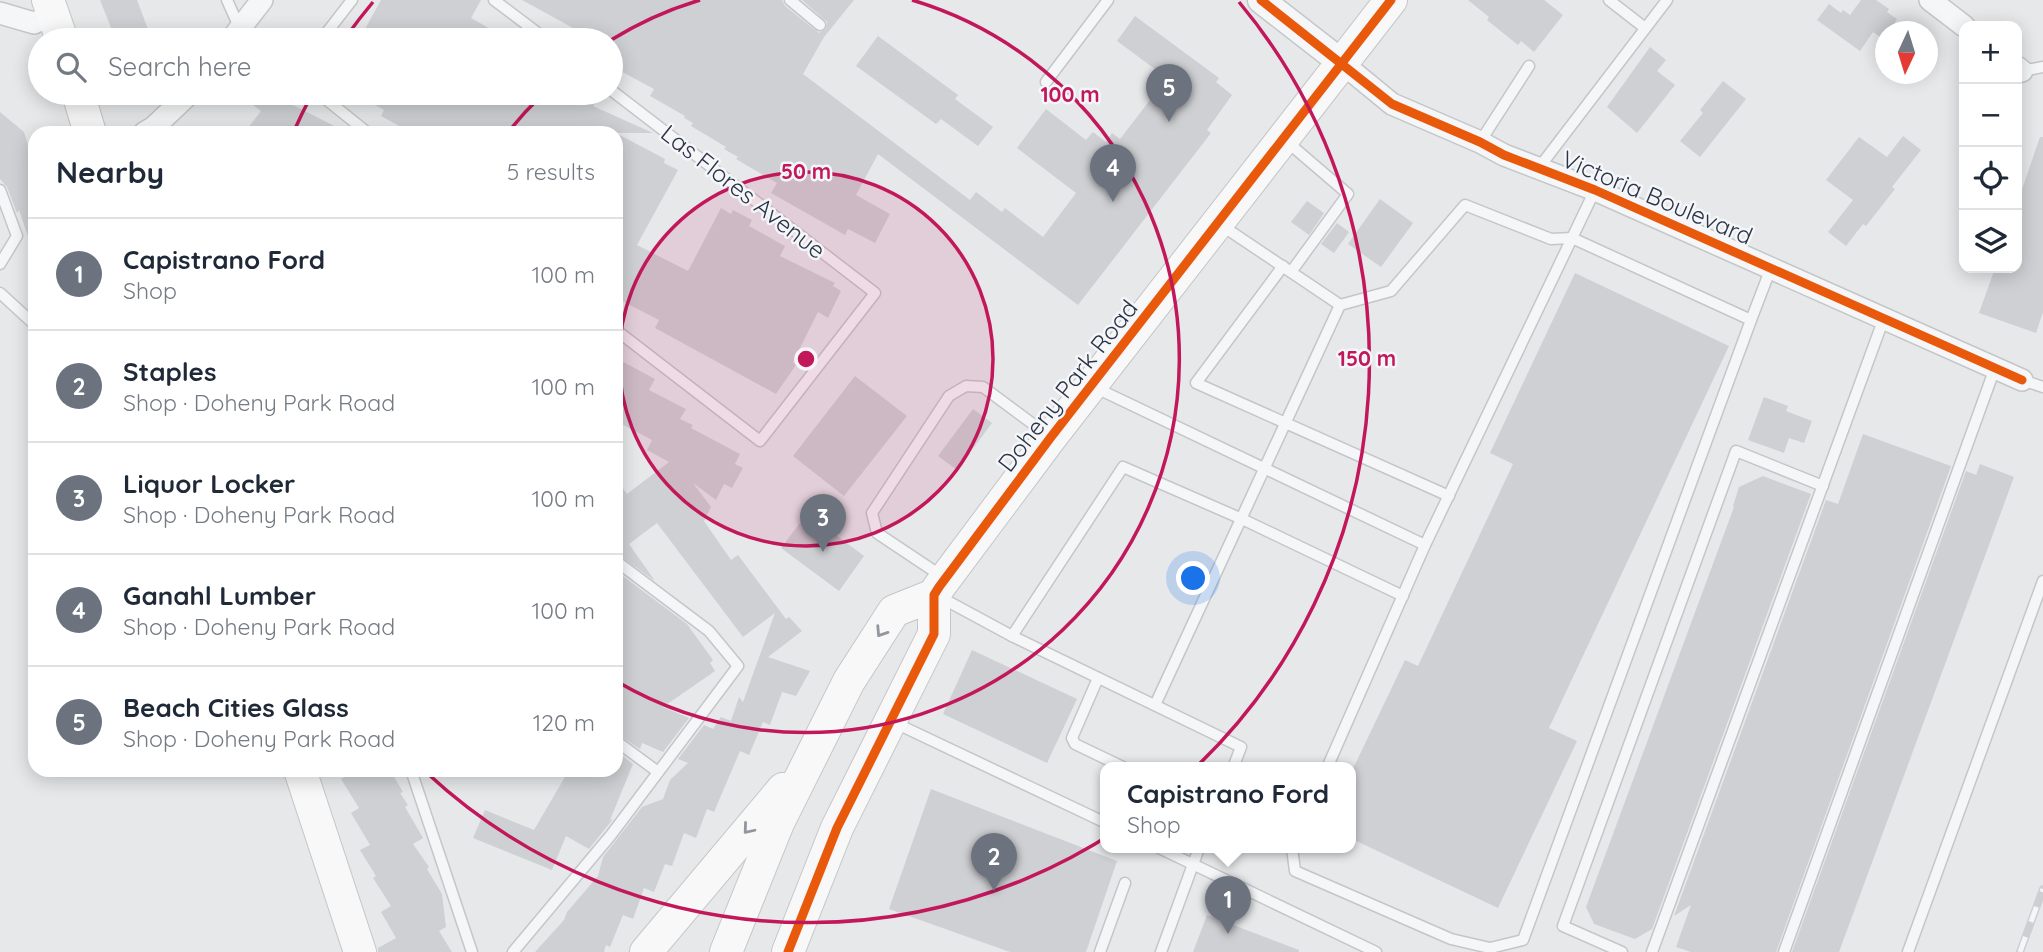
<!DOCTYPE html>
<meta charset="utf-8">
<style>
:root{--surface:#fff;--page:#f2f2f3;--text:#1f2937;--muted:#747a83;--line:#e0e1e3;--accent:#6c737f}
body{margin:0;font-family:Quicksand,sans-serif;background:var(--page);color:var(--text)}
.controls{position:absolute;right:21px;top:21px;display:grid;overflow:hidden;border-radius:14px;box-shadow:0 4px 18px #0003}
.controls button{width:63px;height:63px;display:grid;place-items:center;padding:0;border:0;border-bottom:2px solid var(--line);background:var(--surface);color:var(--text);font:35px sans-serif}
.compass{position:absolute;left:1875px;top:21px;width:63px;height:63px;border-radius:50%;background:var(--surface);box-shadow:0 4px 18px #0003;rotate:184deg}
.you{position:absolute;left:1194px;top:579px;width:24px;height:24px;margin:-18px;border:5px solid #fff;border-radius:50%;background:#1a73e8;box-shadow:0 0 0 10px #1a73e833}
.badge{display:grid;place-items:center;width:46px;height:46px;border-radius:50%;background:var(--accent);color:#fff;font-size:23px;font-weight:700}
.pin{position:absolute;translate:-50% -58px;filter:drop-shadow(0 2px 4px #0008)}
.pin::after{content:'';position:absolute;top:37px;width:24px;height:21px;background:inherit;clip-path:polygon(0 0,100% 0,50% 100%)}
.popup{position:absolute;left:1100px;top:762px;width:256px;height:91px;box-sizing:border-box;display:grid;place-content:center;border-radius:14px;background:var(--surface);filter:drop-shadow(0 2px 5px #0005);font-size:23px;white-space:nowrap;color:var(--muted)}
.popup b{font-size:26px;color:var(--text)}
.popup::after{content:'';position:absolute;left:50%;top:100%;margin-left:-14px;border:14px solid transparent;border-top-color:var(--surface)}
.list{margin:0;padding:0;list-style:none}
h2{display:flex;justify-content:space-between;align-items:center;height:91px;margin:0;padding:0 28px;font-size:30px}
h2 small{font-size:23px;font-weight:400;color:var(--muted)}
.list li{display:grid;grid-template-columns:46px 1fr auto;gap:21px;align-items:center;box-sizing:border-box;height:112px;padding:0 28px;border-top:2px solid var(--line)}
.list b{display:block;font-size:26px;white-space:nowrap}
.list p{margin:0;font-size:23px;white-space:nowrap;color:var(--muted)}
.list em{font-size:23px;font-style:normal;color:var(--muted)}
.icon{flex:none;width:38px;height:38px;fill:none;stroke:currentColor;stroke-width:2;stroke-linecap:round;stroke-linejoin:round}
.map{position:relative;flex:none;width:2043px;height:952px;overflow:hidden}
.search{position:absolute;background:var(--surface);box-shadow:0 4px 18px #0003;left:28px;top:28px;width:595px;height:77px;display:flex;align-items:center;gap:18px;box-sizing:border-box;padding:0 24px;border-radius:38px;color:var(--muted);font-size:26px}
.panel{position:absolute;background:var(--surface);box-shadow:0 4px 18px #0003;left:28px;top:126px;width:595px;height:651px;border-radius:21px}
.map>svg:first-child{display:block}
.building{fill:#ced0d3}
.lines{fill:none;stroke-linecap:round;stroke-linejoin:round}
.service-casing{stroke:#c4c6c8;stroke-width:13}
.minor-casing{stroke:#c4c6c8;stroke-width:24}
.tertiary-casing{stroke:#c4c6c8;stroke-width:29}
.secondary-casing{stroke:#c4c6c8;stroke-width:34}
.service{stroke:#f5f6f7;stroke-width:10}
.minor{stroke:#f5f6f7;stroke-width:21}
.tertiary{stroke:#f5f6f7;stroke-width:26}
.secondary{stroke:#f8f8f8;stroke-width:32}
.rail-casing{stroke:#cecfd2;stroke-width:8}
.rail{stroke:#f4f6f9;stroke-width:5;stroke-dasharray:16;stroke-linecap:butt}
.cycleway-casing{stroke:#f4f6f9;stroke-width:13}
.cycleway{stroke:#e8590c;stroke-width:9}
.oneway{stroke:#92969e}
.ring{fill:none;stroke:#c2185b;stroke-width:3.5}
.labels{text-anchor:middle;stroke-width:5;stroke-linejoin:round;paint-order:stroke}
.street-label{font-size:24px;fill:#2b3445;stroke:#f4f6f9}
.centre{fill:#c2185b;stroke:#f4f6f9;stroke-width:3.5}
.ring-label{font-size:21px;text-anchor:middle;font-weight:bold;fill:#c2185b;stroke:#f4f6f9;stroke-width:5;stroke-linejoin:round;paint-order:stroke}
</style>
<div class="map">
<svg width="2043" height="952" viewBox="0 0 2043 952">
<rect width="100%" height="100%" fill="#e6e8ea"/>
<!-- building -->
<g class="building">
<polygon points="100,0 137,0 152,40 116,40"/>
<polygon points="381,0 481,0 471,18 510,40 359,40"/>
<polygon points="522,0 782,0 785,6 819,33 826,29 827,22 802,0 854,0 824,37 803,74 970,200 976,192 1002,212 1005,208 1043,237 1076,193 1017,148 1046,109 1086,140 1093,132 1106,142 1112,133 1120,139 1167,78 1117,41 1135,16 1219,78 1216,82 1232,95 1207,130 1211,133 1078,305 878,154 856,195 890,214 875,243 848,229 845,235 771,193 777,183 736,159 738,157 724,149 726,147 691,126 693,123 684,118 685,116 650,96 654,89 611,66 611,40 585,40 570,32 573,28"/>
<polygon points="1468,0 1544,0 1563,15 1534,52 1521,41 1518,45 1487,20 1489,17"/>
<polygon points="1861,0 1876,0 1889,9 1887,12 1897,19 1889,32 1886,32 1883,39 1873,32 1860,51 1817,20 1829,4 1841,13 1843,10 1850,15"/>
<polygon points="878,36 958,95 955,99 993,127 978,146 941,119 936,124 856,66"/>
<polygon points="1650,47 1666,60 1657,71 1675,85 1637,133 1607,107"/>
<polygon points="1723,81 1746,99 1700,157 1680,141 1703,113 1700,110"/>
<polygon points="262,93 284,93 296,102 293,105 348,133 244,133 261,111 253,105"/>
<polygon points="354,93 600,93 593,106 653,133 412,133 381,116 384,110"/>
<polygon points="0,112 24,132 35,168 35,245 31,245 19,210 17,213 7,187 0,179"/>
<polygon points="616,133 665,159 664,163 678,170 637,245 688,271 721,208 731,214 733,210 752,220 749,226 785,246 780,256 835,283 833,286 841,291 828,318 818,312 793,362 796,365 776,394 655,328 659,320 616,298"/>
<polygon points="1903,136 1921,150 1892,187 1895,189 1866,226 1863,224 1846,246 1828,232 1853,200 1826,180 1859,137 1887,157"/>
<polygon points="2040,137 2043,137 2043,312 2036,333 1979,313 1995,268 2017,268 2017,204"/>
<polygon points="1380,199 1413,223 1381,267 1348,244"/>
<polygon points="1307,201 1324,213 1309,235 1291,222"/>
<polygon points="1337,223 1349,232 1334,253 1321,244"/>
<polygon points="1575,273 1729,346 1549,728 1577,741 1498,908 1350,838 1350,775 1405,660 1418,666 1513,464 1490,453"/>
<polygon points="616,358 655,379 649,390 686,409 680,419 693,425 691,428 740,454 735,464 743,468 732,488 724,484 716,500 693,483 711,507 704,521 731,560 738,555 786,619 789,617 802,631 768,657 810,671 796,696 782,692 770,725 763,722 749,755 740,751 714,812 707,809 696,838 684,833 672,866 665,864 654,892 644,888 633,919 623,915 610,947 606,945 604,952 535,952 564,920 567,912 598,876 603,857 642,807 663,799 670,780 688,763 678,759 704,725 713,729 721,717 731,721 739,697 743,702 775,613 743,637 657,523 629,544 655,581 616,553 616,479 627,494 669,462 647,450 652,440 616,421"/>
<polygon points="855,376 907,416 844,496 793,456"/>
<polygon points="1764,397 1788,406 1786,411 1812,421 1804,443 1789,438 1784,453 1748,440"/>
<polygon points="973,409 992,423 957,470 938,456"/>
<polygon points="1863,434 1951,466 1776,952 1691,952 1676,947 1691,905 1674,916 1826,500 1838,504"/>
<polygon points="1980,464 2014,477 1839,952 1792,952 1966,471 1976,475"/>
<polygon points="1763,476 1811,494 1652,929 1635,939 1594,924 1586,907 1734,507 1733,506 1739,487"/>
<polygon points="803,519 812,525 816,520 864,556 839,591 781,548"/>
<polygon points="616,571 687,624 713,660 710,663 715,671 663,707 689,718 663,752 642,743 640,749 616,733"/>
<polygon points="972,650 1077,699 1047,763 943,714"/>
<polygon points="616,751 633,764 610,820 613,819 589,849 566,836 552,870 473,838 485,810 534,830 569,770 616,770"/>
<polygon points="357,770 390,770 403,792 400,793 408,805 405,807 423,838 413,844 429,867 427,869 442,894 446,927 439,931 452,952 378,952 378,948 396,938 381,912 391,906 373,878 376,876 360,850 370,845 351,813 359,808 341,779"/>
<polygon points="931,789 1117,861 1086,952 1010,952 889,909"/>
<polygon points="1207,915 1299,950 1299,952 1193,952"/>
</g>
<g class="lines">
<defs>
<g id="service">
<polyline points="227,0 240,29"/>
<polyline points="494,0 547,40"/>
<polyline points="790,0 820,25"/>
<polyline points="1609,0 1645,28"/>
<polyline points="321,40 352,0"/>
<polyline points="2022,71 2043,67"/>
<polyline points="1046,82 1108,0"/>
<polyline points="611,90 875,293 760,441 616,330"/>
<polyline points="318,93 368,133"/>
<polyline points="1285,140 1348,194 1291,272"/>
<polyline points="1480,142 1529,66"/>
<polyline points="1538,169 1667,0"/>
<polyline points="0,190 17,236 0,264"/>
<polyline points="1221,225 1340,305"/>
<polyline points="1283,266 1196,383 1449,496"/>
<polyline points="0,293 35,325"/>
<polyline points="1751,320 1771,268"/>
<polyline points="2022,380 2043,387"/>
<polyline points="1094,387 1425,545 1595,190"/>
<polyline points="943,577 877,533 872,513 949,396 966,386 983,387 1049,436"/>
<polyline points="938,596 1012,636 1241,747 1233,768"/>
<polyline points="1012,636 1123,467 1242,519 1403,596"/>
<polyline points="1098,678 1072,738 1075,744 1125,768"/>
<polyline points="1155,705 1340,305 1391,291 1465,205 1551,239 1572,238 1751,320 1523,940 1490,948 1451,939 1295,871 1292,848"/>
<polyline points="893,722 1106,823"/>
<polyline points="616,741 658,772"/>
<polyline points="1327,768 1425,545"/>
<polyline points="411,770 472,952"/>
<polyline points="1159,848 1376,952"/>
<polyline points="513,952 611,835 738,666 709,631 616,561"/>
<polyline points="1100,952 1125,883"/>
<polyline points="1161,952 1199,848"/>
<polyline points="1622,952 1563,926 1736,451 1823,486"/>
<polyline points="1652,952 1884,318"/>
<polyline points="1784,952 1995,368"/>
<polyline points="1908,952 2043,581"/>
</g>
<g id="minor">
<polyline points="1930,0 1964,26"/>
<polyline points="0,13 34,23 54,14"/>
<polyline points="231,40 262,0"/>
<polyline points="1342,63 1392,104 1480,142 1504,155 1595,190 2022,380"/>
<polyline points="2017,67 2022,71"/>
<polyline points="144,133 154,127 190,93"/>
</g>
<polyline id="tertiary" points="1261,0 1342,63"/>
<g id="secondary">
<polyline points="48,0 62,40"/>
<polyline points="78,93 90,133"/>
<polyline points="300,770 360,952"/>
<polyline points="646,952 783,789"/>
<polyline points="726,952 778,823 849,681 894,611 934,595"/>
<polyline points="788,952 837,828 934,634 934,595 939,587 1051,437 1391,0"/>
</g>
</defs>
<!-- service casing -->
<use href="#service" class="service-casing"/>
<!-- minor casing -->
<use href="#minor" class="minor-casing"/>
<!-- tertiary casing -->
<use href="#tertiary" class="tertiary-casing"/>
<!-- secondary casing -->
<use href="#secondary" class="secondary-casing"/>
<!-- service -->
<use href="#service" class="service"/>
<!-- minor -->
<use href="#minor" class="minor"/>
<!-- tertiary -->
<use href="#tertiary" class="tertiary"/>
<!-- secondary -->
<use href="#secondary" class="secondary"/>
<defs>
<polyline id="rail" points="2020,952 2043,889"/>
</defs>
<!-- rail casing -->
<use href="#rail" class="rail-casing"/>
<!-- rail -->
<use href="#rail" class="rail"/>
<defs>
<g id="cycleway">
<polyline points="1261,0 1392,104 1480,142 1504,155 1595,190 2022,380"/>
<polyline points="788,952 837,828 934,634 934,595 939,587 1051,437 1391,0"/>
</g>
</defs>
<!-- cycleway casing -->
<use href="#cycleway" class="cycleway-casing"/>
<!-- cycleway -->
<use href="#cycleway" class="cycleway"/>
</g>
<!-- one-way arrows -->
<defs><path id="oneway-chevron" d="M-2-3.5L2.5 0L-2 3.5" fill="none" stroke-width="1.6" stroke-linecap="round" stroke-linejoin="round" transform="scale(1.75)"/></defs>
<g class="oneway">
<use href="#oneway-chevron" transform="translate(881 632) rotate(123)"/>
<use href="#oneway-chevron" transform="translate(748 829) rotate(130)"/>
</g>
<!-- distance rings -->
<circle cx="806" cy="359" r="187" fill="#c2185b" fill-opacity=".12"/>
<g class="ring">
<circle cx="806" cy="359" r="187"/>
<path d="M509 131A374 374 0 0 1 542 95M611 40A374 374 0 0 1 700 0M912 0A374 374 0 1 1 616 681"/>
<path d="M294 131A561 561 0 0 1 311 96M346 37A561 561 0 0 1 373 2M1239 2A561 561 0 0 1 427 773"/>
</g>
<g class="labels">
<!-- street labels -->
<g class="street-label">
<text transform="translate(743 192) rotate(38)" y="8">Las Flores Avenue</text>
<text transform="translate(1657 198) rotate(23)" y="8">Victoria Boulevard</text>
<text transform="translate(1068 386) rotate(-52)" y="8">Doheny Park Road</text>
</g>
</g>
<circle cx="806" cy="359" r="10" class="centre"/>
<g class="ring-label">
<text x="1070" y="102">100 m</text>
<text x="806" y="179">50 m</text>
<text x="1367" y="366">150 m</text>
</g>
</svg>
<div class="controls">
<button>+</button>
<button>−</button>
<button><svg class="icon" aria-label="locate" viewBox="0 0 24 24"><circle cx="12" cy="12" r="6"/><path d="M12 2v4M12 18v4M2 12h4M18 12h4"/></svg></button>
<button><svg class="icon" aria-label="layers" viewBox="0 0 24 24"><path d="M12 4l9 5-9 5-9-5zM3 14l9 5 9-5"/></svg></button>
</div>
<svg class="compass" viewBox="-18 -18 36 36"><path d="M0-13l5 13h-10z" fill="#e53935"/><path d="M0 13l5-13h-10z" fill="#747a83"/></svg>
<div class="you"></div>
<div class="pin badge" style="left:1228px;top:934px">1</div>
<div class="popup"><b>Capistrano Ford</b>Shop</div>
<div class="pin badge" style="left:994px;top:891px">2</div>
<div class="pin badge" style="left:823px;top:552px">3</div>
<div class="pin badge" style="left:1113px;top:202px">4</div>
<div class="pin badge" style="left:1169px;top:122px">5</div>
<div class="search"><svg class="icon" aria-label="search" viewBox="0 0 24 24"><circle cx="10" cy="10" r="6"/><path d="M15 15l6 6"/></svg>Search here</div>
<section class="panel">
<h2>Nearby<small>5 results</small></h2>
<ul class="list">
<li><span class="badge">1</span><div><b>Capistrano Ford</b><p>Shop</p></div><em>100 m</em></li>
<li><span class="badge">2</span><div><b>Staples</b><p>Shop · Doheny Park Road</p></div><em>100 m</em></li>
<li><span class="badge">3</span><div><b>Liquor Locker</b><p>Shop · Doheny Park Road</p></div><em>100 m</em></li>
<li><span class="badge">4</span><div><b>Ganahl Lumber</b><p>Shop · Doheny Park Road</p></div><em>100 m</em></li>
<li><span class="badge">5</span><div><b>Beach Cities Glass</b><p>Shop · Doheny Park Road</p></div><em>120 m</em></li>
</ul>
</section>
</div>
